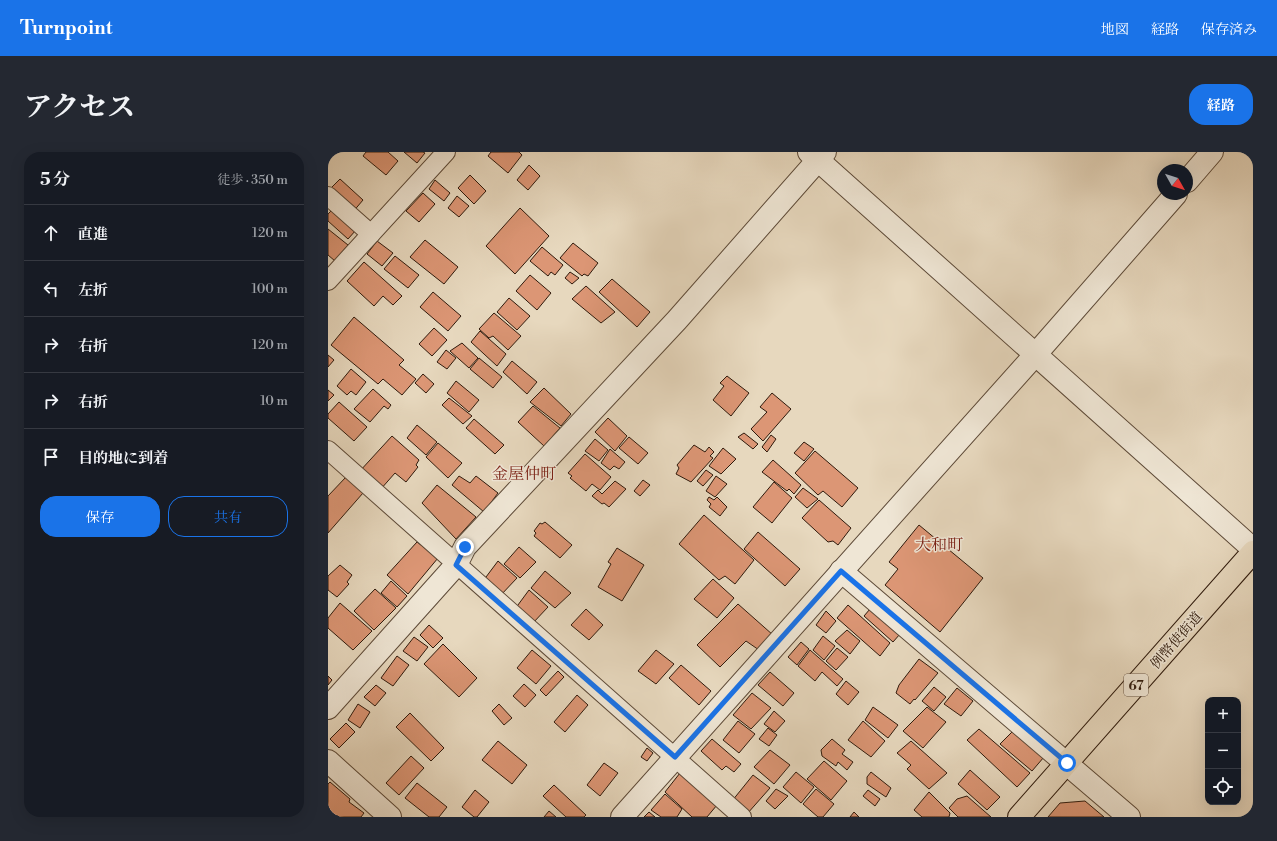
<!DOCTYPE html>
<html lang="ja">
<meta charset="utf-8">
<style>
:root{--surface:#171b24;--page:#242831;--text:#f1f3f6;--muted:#9ea1a6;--line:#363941;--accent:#1a73e8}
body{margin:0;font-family:"Libre Bodoni","Noto Serif JP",serif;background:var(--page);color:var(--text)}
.controls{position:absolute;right:12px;bottom:12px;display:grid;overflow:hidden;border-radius:8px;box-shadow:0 4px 16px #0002}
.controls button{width:36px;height:36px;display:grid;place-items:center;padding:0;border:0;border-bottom:1px solid var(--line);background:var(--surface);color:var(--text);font:20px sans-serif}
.compass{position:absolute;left:829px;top:12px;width:36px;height:36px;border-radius:50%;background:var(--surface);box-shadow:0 4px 16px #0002;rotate:129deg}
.stop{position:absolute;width:12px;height:12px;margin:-9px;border:3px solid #1a73e8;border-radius:50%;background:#fff}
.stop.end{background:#1a73e8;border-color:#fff;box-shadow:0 1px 4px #0008}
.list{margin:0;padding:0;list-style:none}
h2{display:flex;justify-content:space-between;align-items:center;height:52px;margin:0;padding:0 16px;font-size:17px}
h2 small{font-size:13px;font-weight:400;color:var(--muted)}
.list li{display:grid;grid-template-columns:26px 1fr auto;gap:12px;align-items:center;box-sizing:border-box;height:56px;padding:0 16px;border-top:1px solid var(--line)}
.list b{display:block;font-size:15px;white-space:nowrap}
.list em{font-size:13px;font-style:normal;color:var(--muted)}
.actions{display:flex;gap:8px;padding:12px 16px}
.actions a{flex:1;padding:9px 0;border:1px solid var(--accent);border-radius:16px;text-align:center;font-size:14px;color:var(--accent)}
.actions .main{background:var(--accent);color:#fff}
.icon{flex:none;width:22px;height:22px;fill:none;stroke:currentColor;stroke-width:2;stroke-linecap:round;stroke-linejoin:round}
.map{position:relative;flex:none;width:925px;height:665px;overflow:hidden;border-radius:16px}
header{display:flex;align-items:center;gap:24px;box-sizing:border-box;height:56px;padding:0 20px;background:var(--accent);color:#fff}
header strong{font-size:19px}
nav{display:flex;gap:22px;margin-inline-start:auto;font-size:14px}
.intro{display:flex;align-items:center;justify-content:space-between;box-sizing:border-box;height:96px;padding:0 24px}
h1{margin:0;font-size:28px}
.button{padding:10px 18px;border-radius:16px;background:var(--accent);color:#fff;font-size:14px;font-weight:700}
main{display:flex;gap:24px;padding:0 24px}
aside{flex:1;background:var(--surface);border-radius:16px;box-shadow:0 4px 16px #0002}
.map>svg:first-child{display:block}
.building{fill:#dc9675;stroke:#2f1a0c}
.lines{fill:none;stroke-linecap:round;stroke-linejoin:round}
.minor-casing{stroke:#5d4a38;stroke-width:20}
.tertiary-casing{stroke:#5d4a38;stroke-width:24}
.primary-casing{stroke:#2f1a0c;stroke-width:24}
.minor{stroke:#efe6d5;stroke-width:18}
.tertiary{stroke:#efe6d5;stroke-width:22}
.primary{stroke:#e7d8be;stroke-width:22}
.route{stroke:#1a73e8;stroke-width:5}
.labels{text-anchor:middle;stroke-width:3;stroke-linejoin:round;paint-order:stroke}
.shield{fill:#efe6d5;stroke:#695748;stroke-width:1}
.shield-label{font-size:13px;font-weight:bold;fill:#2f1a0c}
.street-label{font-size:14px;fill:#2f1a0c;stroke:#efe6d5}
.quarter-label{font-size:16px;fill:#7a1f14;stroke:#efe6d5}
</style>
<header>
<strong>Turnpoint</strong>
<nav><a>地図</a><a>経路</a><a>保存済み</a></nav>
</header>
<div class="intro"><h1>アクセス</h1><a class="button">経路</a></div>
<main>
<aside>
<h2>5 分<small>徒歩 · 350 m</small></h2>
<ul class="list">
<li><svg class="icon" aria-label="ahead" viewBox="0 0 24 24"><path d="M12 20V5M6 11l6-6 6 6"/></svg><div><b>直進</b></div><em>120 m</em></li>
<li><svg class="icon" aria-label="left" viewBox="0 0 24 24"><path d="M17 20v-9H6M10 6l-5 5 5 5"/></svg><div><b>左折</b></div><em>100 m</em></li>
<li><svg class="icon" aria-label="right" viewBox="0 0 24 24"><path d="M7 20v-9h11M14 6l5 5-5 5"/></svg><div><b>右折</b></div><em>120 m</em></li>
<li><svg class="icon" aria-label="right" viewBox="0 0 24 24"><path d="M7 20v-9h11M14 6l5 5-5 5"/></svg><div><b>右折</b></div><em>10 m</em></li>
<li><svg class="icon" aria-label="arrive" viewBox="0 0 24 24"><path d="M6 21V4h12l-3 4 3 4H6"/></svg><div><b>目的地に到着</b></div></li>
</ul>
<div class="actions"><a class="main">保存</a><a>共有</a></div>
</aside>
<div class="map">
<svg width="925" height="665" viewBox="0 0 925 665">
<rect width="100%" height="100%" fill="#e7d8be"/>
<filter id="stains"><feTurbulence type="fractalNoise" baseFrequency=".005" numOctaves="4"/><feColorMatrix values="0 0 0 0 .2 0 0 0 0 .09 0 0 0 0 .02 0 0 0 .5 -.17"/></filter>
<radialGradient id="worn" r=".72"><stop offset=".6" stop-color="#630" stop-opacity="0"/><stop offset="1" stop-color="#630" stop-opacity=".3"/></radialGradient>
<!-- building -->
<g class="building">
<polygon points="38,0 60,0 70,9 58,23 35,4"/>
<polygon points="76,0 95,0 97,1 89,11"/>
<polygon points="163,0 191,0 194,3 180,21 160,4"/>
<polygon points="201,13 212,24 200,38 189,28"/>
<polygon points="142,23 158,39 146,52 130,36"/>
<polygon points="12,27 35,48 24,61 0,39"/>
<polygon points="107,28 122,41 116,49 101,37"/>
<polygon points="95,41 107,52 91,70 78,59"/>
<polygon points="129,44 141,54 131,65 120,56"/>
<polygon points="192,56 221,84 187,122 158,94"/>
<polygon points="5,57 28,78 20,87 0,69 0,62"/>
<polygon points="0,77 20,93 7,109 0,103"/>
<polygon points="97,88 130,115 116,132 82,105"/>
<polygon points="49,89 65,101 54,114 39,102"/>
<polygon points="245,91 270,111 260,124 256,122 254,124 232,106"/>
<polygon points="214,95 235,113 227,123 223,120 220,124 202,109"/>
<polygon points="67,104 91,123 80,136 56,117"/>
<polygon points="36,110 74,144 65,153 55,144 46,154 19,129"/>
<polygon points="242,120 251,126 244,132 237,126"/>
<polygon points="202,123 223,141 209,158 188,139"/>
<polygon points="284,127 322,160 309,175 271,140"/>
<polygon points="258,134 287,160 273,171 244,147"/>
<polygon points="105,140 133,164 120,179 92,155"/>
<polygon points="181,146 202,164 189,178 169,160"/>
<polygon points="166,161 193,184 180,198 165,184 161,186 151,177"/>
<polygon points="26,165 76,208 71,213 88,227 74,243 55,227 50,232 3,193"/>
<polygon points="106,176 119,188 104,204 91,192"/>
<polygon points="152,179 178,202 169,214 143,190"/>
<polygon points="134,191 150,206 141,216 122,199"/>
<polygon points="118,198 128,206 119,217 109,210"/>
<polygon points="0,203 6,208 0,215"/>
<polygon points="151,206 174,225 165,236 142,217"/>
<polygon points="184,209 209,230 199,242 175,220"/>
<polygon points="23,217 38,230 28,243 23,239 19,243 9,234"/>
<polygon points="95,222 106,232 98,241 87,231"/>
<polygon points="399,224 421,241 403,264 385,248 396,234 392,231"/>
<polygon points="128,229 151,248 141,260 119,241"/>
<polygon points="216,236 243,262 233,274 202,250"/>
<polygon points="45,237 63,253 60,257 56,254 42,270 26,257"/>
<polygon points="0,238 6,243 0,249"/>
<polygon points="444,241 463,257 435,289 423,277 439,260 432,255"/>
<polygon points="121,246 144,264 135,272 114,253"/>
<polygon points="11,250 39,275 26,289 0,266 0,262"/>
<polygon points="205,254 232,276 216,294 190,270"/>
<polygon points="280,266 299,284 287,299 267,280"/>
<polygon points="146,267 176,293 167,302 138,276"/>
<polygon points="89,273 109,290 98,303 79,286"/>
<polygon points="416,281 430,292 425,297 410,285"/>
<polygon points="443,283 448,287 439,300 434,295"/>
<polygon points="64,284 91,308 88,313 90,315 78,330 67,321 52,338 31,320"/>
<polygon points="301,285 320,301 310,312 291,296"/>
<polygon points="267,287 280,298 271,309 257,299"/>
<polygon points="476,290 486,297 476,309 466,301"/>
<polygon points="110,291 134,311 120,326 98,305"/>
<polygon points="366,293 377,300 381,295 386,300 382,304 385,306 363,330 348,322 351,316 349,313"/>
<polygon points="395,296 408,307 393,322 381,314"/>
<polygon points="282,297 297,310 291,317 286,314 282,318 273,311"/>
<polygon points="487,299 530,336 514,355 495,339 490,343 467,321"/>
<polygon points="257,302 283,325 272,338 264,332 258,339 242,326 244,324 240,321"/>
<polygon points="445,308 473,333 466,342 461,337 459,339 434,320"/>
<polygon points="378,318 385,323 375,334 369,329"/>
<polygon points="131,324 142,331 148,324 170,341 156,360 124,333"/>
<polygon points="388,324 399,332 387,345 378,339"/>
<polygon points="18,325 35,341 0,381 0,344"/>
<polygon points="315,328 322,333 312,344 306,339"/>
<polygon points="287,329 298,337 281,355 276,351 274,352 264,344 270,338 274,342"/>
<polygon points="446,330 464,346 444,371 425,355"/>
<polygon points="109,333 148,365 128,387 94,351"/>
<polygon points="475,336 490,347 479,356 467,345"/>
<polygon points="381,345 386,348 389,345 399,355 392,364 381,355 383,352 379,348"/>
<polygon points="491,348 523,376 510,393 505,389 500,390 474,366"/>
<polygon points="376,363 426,408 407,432 397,424 391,428 351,392"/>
<polygon points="217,370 244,393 232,406 206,384 208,381 206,379 212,371 214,372"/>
<polygon points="591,373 655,426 612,480 557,433 570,417 561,410"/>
<polygon points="430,380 472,417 457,434 416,397"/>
<polygon points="89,390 110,406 80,442 59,423"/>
<polygon points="191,395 208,410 192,426 176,412"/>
<polygon points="289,396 316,413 294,449 270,435 283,412 280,410"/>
<polygon points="170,409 189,426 172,444 155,429"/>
<polygon points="12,413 24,423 19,430 21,432 9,445 0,438 0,424"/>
<polygon points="217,419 243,441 227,456 203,436"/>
<polygon points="385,427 406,446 389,466 366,447"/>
<polygon points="63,429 79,444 69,455 53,441"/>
<polygon points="47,437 68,456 46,478 26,459"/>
<polygon points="201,438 220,455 204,472 187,457"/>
<polygon points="12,451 44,479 25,498 0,476 0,466"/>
<polygon points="410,452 445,483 431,498 418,489 392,515 369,493"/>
<polygon points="520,453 562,491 552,504 509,466"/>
<polygon points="258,457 275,473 261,488 243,473"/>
<polygon points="542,457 572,482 565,490 536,464"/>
<polygon points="498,459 508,469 498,481 488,473"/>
<polygon points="101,473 115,486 105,496 92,483"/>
<polygon points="519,478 532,489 522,502 507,489"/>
<polygon points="495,484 507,494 496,508 485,498"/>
<polygon points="86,485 100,495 89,509 75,499"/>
<polygon points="473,490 481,497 469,513 460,505"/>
<polygon points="115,492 149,526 131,545 96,512"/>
<polygon points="509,496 520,505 508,518 498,509"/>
<polygon points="204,498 223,514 208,532 189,516"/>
<polygon points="328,498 346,512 328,532 310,519"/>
<polygon points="482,498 515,527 509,534 494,520 487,529 470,514"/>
<polygon points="69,504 81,513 65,534 53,526"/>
<polygon points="591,507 610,521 587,548 586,547 582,552 568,541 571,533"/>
<polygon points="353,513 383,539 371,553 341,526"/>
<polygon points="230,519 236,525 218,544 212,538"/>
<polygon points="442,520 466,541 455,554 430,533"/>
<polygon points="0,524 4,528 0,533"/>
<polygon points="518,529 531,540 520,553 508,542"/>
<polygon points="196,532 208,543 197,555 185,544"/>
<polygon points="48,533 58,541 47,554 36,545"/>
<polygon points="606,535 618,545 606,559 594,549"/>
<polygon points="629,536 645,549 633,564 616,552"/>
<polygon points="424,541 443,556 423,577 405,563"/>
<polygon points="249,543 260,553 237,580 226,570"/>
<polygon points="30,552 42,560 32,576 20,568"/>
<polygon points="171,552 184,566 176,573 164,559"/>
<polygon points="545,555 570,573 560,586 537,568"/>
<polygon points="599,555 618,570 595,596 575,579"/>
<polygon points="446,559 457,569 447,580 436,572"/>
<polygon points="82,561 116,596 103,609 68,575"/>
<polygon points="410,569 427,582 411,601 395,588"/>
<polygon points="535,569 557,589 543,605 520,588"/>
<polygon points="18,571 27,580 11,596 2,587"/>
<polygon points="440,576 449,583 441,594 431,587"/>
<polygon points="651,577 702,621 689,635 639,588"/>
<polygon points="685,579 716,605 704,619 672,592"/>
<polygon points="384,587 413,612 406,620 398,614 394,618 373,599"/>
<polygon points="504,587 517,598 514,602 525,610 519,618 510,610 508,614 494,604 493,598"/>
<polygon points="170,589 199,613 184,632 154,608"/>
<polygon points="583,589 619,621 601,637 579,617 583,613 569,601"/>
<polygon points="319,596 325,601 319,609 313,605"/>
<polygon points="442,598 462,613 446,632 426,615"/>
<polygon points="83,604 96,616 71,643 58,631"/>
<polygon points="496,609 519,629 503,648 479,627"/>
<polygon points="276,611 290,621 272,644 259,633"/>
<polygon points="642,618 672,645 659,658 630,632"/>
<polygon points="468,620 486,635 473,651 455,635"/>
<polygon points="543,620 563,636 558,645 539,632 539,625"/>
<polygon points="352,621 389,653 379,665 364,665 337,640"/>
<polygon points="425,623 442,636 419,662 404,649"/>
<polygon points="2,630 22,647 21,650 36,661 33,665 11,665 9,663 7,665 0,665 0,632"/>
<polygon points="89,631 119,655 111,665 101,665 77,646"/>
<polygon points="226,633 258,663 256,665 238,665 215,644"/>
<polygon points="448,637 460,644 447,657 438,649"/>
<polygon points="488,637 506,652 495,665 490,665 475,652"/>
<polygon points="147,638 161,650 149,665 146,665 134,655"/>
<polygon points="540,638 552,647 547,654 535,644"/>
<polygon points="601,640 622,661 621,665 594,665 586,658"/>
<polygon points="337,642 354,657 349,665 333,665 323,658"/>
<polygon points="639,644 663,665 630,665 621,656 629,647"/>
<polygon points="757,649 776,665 720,665 732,651"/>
<polygon points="221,659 228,665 216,665"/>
<polygon points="321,660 327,665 316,665"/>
<polygon points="526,660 531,665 522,665"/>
</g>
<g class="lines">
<defs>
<g id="minor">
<polyline points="0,44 43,82"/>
<polyline points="0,129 118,0"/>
<polyline points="0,298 414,665"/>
</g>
<g id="tertiary">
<polyline points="481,0 925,397"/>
<polyline points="859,29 884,0"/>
<polyline points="513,419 801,665"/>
<polyline points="0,556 128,413 137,395 349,168 497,0"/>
<polyline points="0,609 62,665"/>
<polyline points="294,665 707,203 848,42"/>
</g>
<polyline id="primary" points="691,665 925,400"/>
</defs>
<!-- minor casing -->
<use href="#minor" class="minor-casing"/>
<!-- tertiary casing -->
<use href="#tertiary" class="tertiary-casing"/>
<!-- primary casing -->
<use href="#primary" class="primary-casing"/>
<!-- minor -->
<use href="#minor" class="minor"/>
<!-- tertiary -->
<use href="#tertiary" class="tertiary"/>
<!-- primary -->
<use href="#primary" class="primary"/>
</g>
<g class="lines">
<!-- route -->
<polyline class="route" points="137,395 128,413 347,605 513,419 739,611"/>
</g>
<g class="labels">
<!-- shield labels -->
<rect class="shield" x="796" y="522" width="24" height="22" rx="3"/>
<g class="shield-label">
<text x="808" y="538">67</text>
</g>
<!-- street labels -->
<g class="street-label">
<text transform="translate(848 488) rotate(-49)" y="5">例幣使街道</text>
</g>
<!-- quarter labels -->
<g class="quarter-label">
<text x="196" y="327">金屋仲町</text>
<text x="611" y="398">大和町</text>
</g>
</g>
<rect width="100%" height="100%" filter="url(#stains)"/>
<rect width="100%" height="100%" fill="url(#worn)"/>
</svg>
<div class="controls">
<button>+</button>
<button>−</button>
<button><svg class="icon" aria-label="locate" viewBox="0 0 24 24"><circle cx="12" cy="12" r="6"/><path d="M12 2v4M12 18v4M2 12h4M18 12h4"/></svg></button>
</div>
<svg class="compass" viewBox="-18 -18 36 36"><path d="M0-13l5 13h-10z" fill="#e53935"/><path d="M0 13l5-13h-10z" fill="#9ea1a6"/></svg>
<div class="stop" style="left:739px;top:611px"></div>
<div class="stop end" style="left:137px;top:395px"></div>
</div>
</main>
